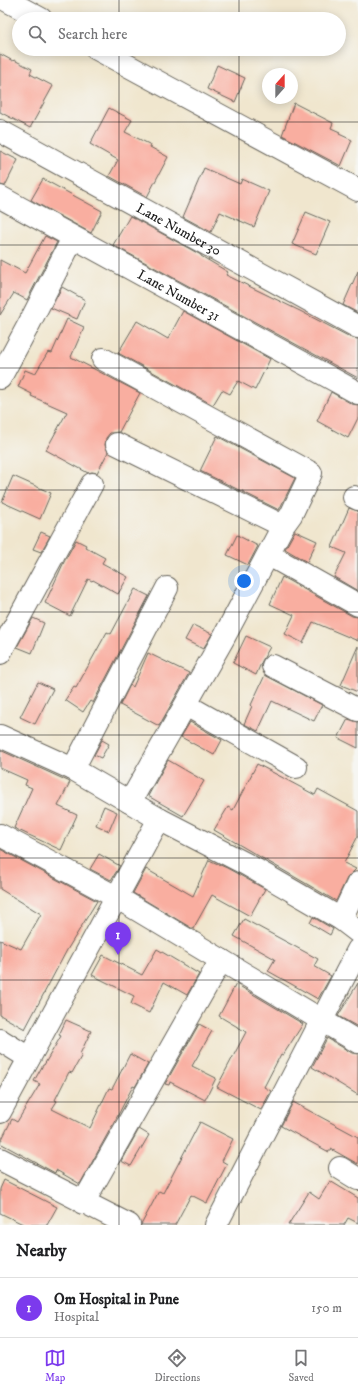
<!DOCTYPE html>
<style>
:root{--surface:#fff;--page:#f6f6f6;--text:#202124;--muted:#757577;--line:#e0e0e0;--accent:#7c3aed}
body{margin:0;font-family:"IM FELL DW Pica",serif;background:var(--page);color:var(--text)}
.compass{position:absolute;left:262px;top:68px;width:36px;height:36px;border-radius:50%;background:var(--surface);box-shadow:0 2px 10px #0003;rotate:21deg}
.you{position:absolute;left:244px;top:581px;width:14px;height:14px;margin:-10px;border:3px solid #fff;border-radius:50%;background:#1a73e8;box-shadow:0 0 0 6px #1a73e833}
.badge{display:grid;place-items:center;width:26px;height:26px;border-radius:50%;background:var(--accent);color:#fff;font-size:13px;font-weight:700}
.pin{position:absolute;translate:-50% -33px;filter:drop-shadow(0 1px 2px #0008)}
.pin::after{content:'';position:absolute;top:21px;width:14px;height:12px;background:inherit;clip-path:polygon(0 0,100% 0,50% 100%)}
.list{margin:0;padding:0;list-style:none}
h2{display:flex;justify-content:space-between;align-items:center;height:52px;margin:0;padding:0 16px;font-size:17px}
h2 small{font-size:13px;font-weight:400;color:var(--muted)}
.list li{display:grid;grid-template-columns:26px 1fr auto;gap:12px;align-items:center;box-sizing:border-box;height:60px;padding:0 16px;border-top:1px solid var(--line)}
.list b{display:block;font-size:15px;white-space:nowrap}
.list p{margin:0;font-size:13px;white-space:nowrap;color:var(--muted)}
.list em{font-size:13px;font-style:normal;color:var(--muted)}
.icon{flex:none;width:22px;height:22px;fill:none;stroke:currentColor;stroke-width:2;stroke-linecap:round;stroke-linejoin:round}
.map{position:relative;flex:none;width:358px;height:1225px;overflow:hidden}
.search{position:absolute;background:var(--surface);box-shadow:0 2px 10px #0003;left:12px;right:12px;top:12px;height:44px;display:flex;align-items:center;gap:10px;box-sizing:border-box;padding:0 14px;border-radius:22px;color:var(--muted);font-size:15px}
.sheet{height:112px;background:var(--surface)}
nav{display:flex;justify-content:space-around;align-items:center;box-sizing:border-box;height:56px;border-top:1px solid var(--line);background:var(--surface);font-size:11px;color:var(--muted)}
nav a{display:grid;justify-items:center;gap:2px}
nav .on{color:var(--accent)}
.map>svg:first-child{display:block}
.building{fill:#f9aea0}
.lines{fill:none;stroke-linecap:round;stroke-linejoin:round}
.minor-casing{stroke:#66635a;stroke-width:24}
.minor{stroke:#fff;stroke-width:22}
.grid{fill:none;stroke:#1c1c1c;stroke-width:1;stroke-opacity:0.55}
.labels{text-anchor:middle;stroke-width:4;stroke-linejoin:round;paint-order:stroke}
.street-label{font-size:14px;fill:#1c1c1c;stroke:#f6f6f2}
</style>
<div class="map">
<svg width="358" height="1225" viewBox="0 0 358 1225">
<rect width="100%" height="100%" fill="#f6f6f2"/>
<filter id="ink" filterUnits="userSpaceOnUse"><feTurbulence type="fractalNoise" baseFrequency=".025" numOctaves="2"/><feDisplacementMap in="SourceGraphic" scale="8" xChannelSelector="R" yChannelSelector="G"/><feConvolveMatrix kernelMatrix="1 2 1 2 8 2 1 2 1" color-interpolation-filters="sRGB"/></filter>
<filter id="wash" filterUnits="userSpaceOnUse"><feTurbulence type="fractalNoise" baseFrequency=".012" numOctaves="4" result="noise"/><feDisplacementMap in="SourceGraphic" scale="16" xChannelSelector="R" yChannelSelector="G"/><feGaussianBlur stdDeviation="0.9" result="paint"/><feColorMatrix in="noise" values="0 0 0 0 0 0 0 0 0 0 0 0 0 0 0 0 0 1.4 0 .05"/><feComposite in="paint" operator="in"/></filter>
<g filter="url(#wash)">
<rect width="100%" height="100%" fill="#f0e6ce"/>
<g id="blocks">
<!-- building -->
<g class="building">
<polygon points="0,54 13,61 14,60 32,69 30,74 53,86 30,128 0,112"/>
<polygon points="217,65 245,78 235,102 207,89"/>
<polygon points="294,103 333,123 331,128 340,132 339,134 352,140 341,166 282,135"/>
<polygon points="109,108 132,120 125,132 151,145 150,147 168,157 147,197 109,176 118,160 90,144"/>
<polygon points="0,151 18,160 5,186 0,185"/>
<polygon points="204,168 240,184 242,179 269,191 254,227 220,212 211,232 183,217"/>
<polygon points="43,179 102,211 91,233 31,200"/>
<polygon points="306,212 330,222 316,254 292,244"/>
<polygon points="130,216 201,255 201,256 228,272 226,275 300,311 352,338 358,339 358,378 113,245"/>
<polygon points="45,236 57,242 27,300 14,293 0,315 0,260 25,273"/>
<polygon points="358,271 358,313 343,305"/>
<polygon points="62,287 85,300 77,319 51,308"/>
<polygon points="183,311 270,359 255,390 238,381 230,394 222,390 213,405 118,353 137,321 168,339"/>
<polygon points="67,319 84,327 71,357 140,393 119,432 110,433 106,438 105,445 108,452 97,473 92,472 88,473 46,450 67,412 31,396 32,394 18,387 25,370 35,374 48,352 52,353"/>
<polygon points="331,392 352,404 358,405 358,418 348,438 317,421"/>
<polygon points="217,436 295,478 279,510 243,492 243,491 241,491 200,471"/>
<polygon points="13,476 51,493 40,519 2,502"/>
<polygon points="349,508 358,511 358,591 334,577 346,553 332,547"/>
<polygon points="295,531 317,541 307,562 285,549"/>
<polygon points="41,532 50,536 41,552 33,549"/>
<polygon points="237,535 258,546 248,565 227,555"/>
<polygon points="76,540 86,545 85,547 105,558 102,563 128,577 118,594 93,580 92,581 88,579 70,616 45,603 64,562"/>
<polygon points="282,577 352,616 358,617 358,641 313,622 303,643 285,634 294,615 270,604"/>
<polygon points="135,589 149,596 93,703 90,701 83,712 65,700 74,687 76,688 107,632 111,634"/>
<polygon points="33,618 44,623 32,653 17,647"/>
<polygon points="193,625 212,634 203,649 185,640"/>
<polygon points="246,636 270,647 262,661 256,675 233,663"/>
<polygon points="358,646 358,692 341,685"/>
<polygon points="148,653 189,673 159,726 120,705 130,685 133,687"/>
<polygon points="265,675 322,705 314,721 272,701 258,731 244,724 252,706 251,705"/>
<polygon points="38,682 53,689 35,724 20,717"/>
<polygon points="348,719 358,722 358,748 338,738"/>
<polygon points="190,722 222,740 214,755 181,737"/>
<polygon points="102,740 109,744 101,758 94,755"/>
<polygon points="0,750 70,782 58,806 77,815 61,850 14,828 32,788 25,785 27,780 0,768"/>
<polygon points="168,760 204,781 183,816 148,796"/>
<polygon points="257,764 315,795 318,789 358,811 358,836 344,863 356,869 347,878 336,901 214,830 228,807 233,810"/>
<polygon points="104,806 117,812 109,831 96,825"/>
<polygon points="0,849 97,901 67,950 25,1029 0,1015 0,940 21,949 41,914 0,889"/>
<polygon points="99,854 120,866 111,880 90,869"/>
<polygon points="209,860 227,868 265,889 250,916 212,895 193,929 133,893 146,869 193,896"/>
<polygon points="313,917 333,929 330,935 310,923"/>
<polygon points="244,919 318,959 314,966 331,976 318,999 268,971 275,959 234,936"/>
<polygon points="157,949 199,974 187,995 164,982 149,1013 131,1004 134,996 92,975 103,955 142,975"/>
<polygon points="358,983 358,1027 338,1016"/>
<polygon points="236,984 303,1024 283,1055 281,1054 264,1087 271,1091 261,1110 217,1087 246,1032 219,1016"/>
<polygon points="66,1020 91,1031 80,1054 82,1055 72,1073 69,1072 55,1100 57,1101 52,1109 90,1128 109,1088 112,1089 130,1054 148,1064 135,1087 133,1086 117,1117 80,1184 56,1170 55,1173 0,1143 12,1119 17,1122 40,1084 34,1081 43,1065 44,1065 61,1036 59,1035"/>
<polygon points="199,1024 212,1031 192,1066 216,1078 205,1100 170,1082 169,1085 165,1084"/>
<polygon points="327,1038 352,1053 358,1054 358,1095 312,1067"/>
<polygon points="293,1102 358,1137 358,1164 331,1149 329,1152 281,1126"/>
<polygon points="200,1122 233,1139 222,1161 227,1164 207,1203 191,1195 175,1225 141,1225 159,1191 163,1193"/>
<polygon points="139,1129 149,1135 131,1166 121,1161"/>
<polygon points="4,1180 57,1207 47,1225 25,1225 0,1213 0,1189"/>
<polygon points="330,1181 358,1198 358,1223 348,1218 344,1225 288,1225 309,1192 319,1199"/>
</g>
</g>
</g>
<g filter="url(#ink)">
<use href="#blocks" fill-opacity="0" stroke="#66635a" stroke-width="1"/>
<g class="lines">
<defs>
<g id="minor">
<polyline points="6,0 41,19"/>
<polyline points="97,49 358,190"/>
<path id="s1" d="M0 131 358 327"/>
<path id="s2" d="M0 197 358 393"/>
<polyline points="103,359 311,473 291,515 283,526 223,639 130,802"/>
<polyline points="0,378 29,324 73,238"/>
<polyline points="117,444 283,526"/>
<polyline points="354,497 358,499"/>
<polyline points="269,555 358,605"/>
<polyline points="0,653 92,484"/>
<polyline points="273,666 358,710"/>
<polyline points="186,705 296,767"/>
<polyline points="0,736 73,769 159,819 246,864 341,919 358,932"/>
<polyline points="73,769 167,588"/>
<polyline points="0,835 116,897 358,1042"/>
<polyline points="341,919 358,883"/>
<polyline points="0,1040 29,1058"/>
<polyline points="0,1112 159,819"/>
<polyline points="0,1159 129,1225"/>
<polyline points="340,1168 358,1179"/>
<polyline points="83,1203 221,960"/>
<polyline points="216,1225 358,950"/>
</g>
</defs>
<!-- minor casing -->
<use href="#minor" class="minor-casing"/>
<!-- minor -->
<use href="#minor" class="minor"/>
</g>
</g>
<!-- grid -->
<path class="grid" d="M119 0V19M239 0V19M119 49V1225M239 49V1225M0 122H358M0 245H358M0 368H358M0 490H358M0 612H358M0 735H358M0 858H358M0 980H358M0 1102H358"/>
<g class="labels">
<!-- street labels -->
<g class="street-label">
<text dy="5" stroke="none"><textPath href="#s1" startOffset="204">Lane Number 30</textPath></text>
<text dy="5" stroke="none"><textPath href="#s2" startOffset="204">Lane Number 31</textPath></text>
</g>
</g>
</svg>
<svg class="compass" viewBox="-18 -18 36 36"><path d="M0-13l5 13h-10z" fill="#e53935"/><path d="M0 13l5-13h-10z" fill="#757577"/></svg>
<div class="you"></div>
<div class="pin badge" style="left:118px;top:955px">1</div>
<div class="search"><svg class="icon" aria-label="search" viewBox="0 0 24 24"><circle cx="10" cy="10" r="6"/><path d="M15 15l6 6"/></svg>Search here</div>
</div>
<section class="sheet">
<h2>Nearby<small></small></h2>
<ul class="list">
<li><span class="badge">1</span><div><b>Om Hospital in Pune</b><p>Hospital</p></div><em>150 m</em></li>
</ul>
</section>
<nav>
<a class="on"><svg class="icon" aria-label="map" viewBox="0 0 24 24"><path d="M3 6l6-2 6 2 6-2v14l-6 2-6-2-6 2zM9 4v14M15 6v14"/></svg>Map</a>
<a><svg class="icon" aria-label="directions" viewBox="0 0 24 24"><path d="M12 3l9 9-9 9-9-9zM9 14v-3h6M13 9l2 2-2 2"/></svg>Directions</a>
<a><svg class="icon" aria-label="saved" viewBox="0 0 24 24"><path d="M7 4h10v16l-5-4-5 4z"/></svg>Saved</a>
</nav>
